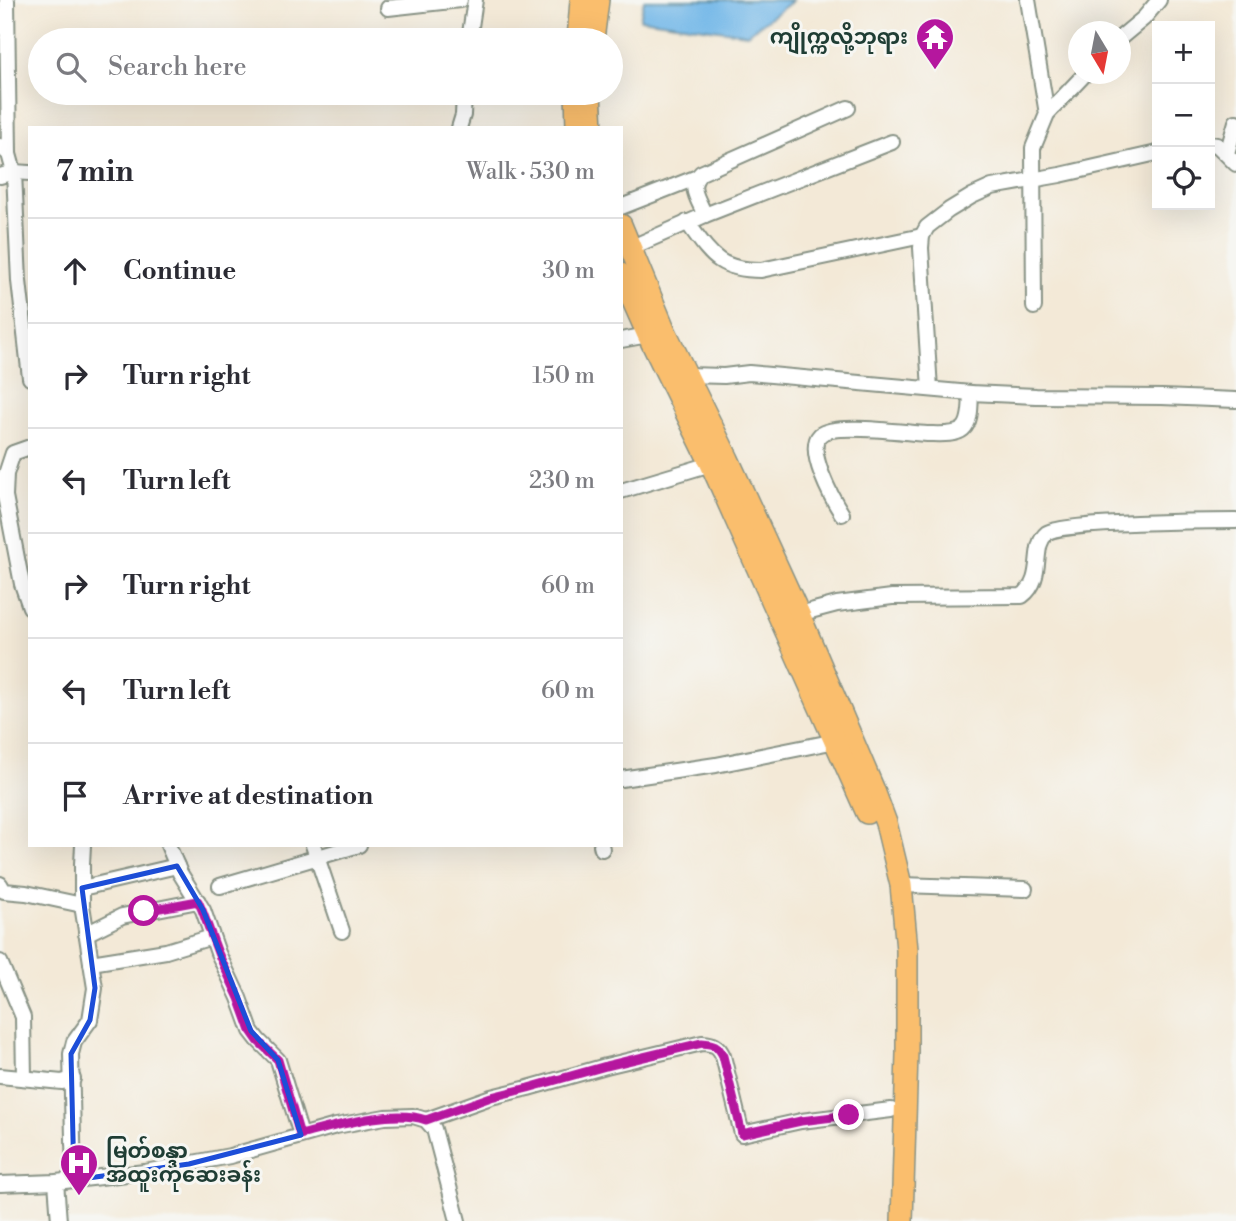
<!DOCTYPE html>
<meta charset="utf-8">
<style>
:root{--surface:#fff;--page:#f2f2f3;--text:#2b2b33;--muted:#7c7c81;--line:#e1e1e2}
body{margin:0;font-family:"Libre Bodoni","Noto Sans Myanmar",serif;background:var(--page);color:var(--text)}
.controls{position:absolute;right:21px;top:21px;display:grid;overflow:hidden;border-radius:0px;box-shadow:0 7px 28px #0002}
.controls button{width:63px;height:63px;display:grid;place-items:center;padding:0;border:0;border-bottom:2px solid var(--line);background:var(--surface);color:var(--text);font:35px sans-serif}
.compass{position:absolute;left:1068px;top:21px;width:63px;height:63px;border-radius:50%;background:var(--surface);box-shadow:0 7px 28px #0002;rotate:170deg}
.stop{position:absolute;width:21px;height:21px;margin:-16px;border:5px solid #b5179e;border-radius:50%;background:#fff}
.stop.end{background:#b5179e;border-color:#fff;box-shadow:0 2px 7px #0008}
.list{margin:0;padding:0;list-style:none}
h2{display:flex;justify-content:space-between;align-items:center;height:91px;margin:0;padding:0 28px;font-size:30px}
h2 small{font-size:23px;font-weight:400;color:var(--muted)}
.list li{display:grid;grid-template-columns:46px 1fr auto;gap:21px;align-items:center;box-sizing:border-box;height:105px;padding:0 28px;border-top:2px solid var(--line)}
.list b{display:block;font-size:26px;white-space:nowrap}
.list em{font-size:23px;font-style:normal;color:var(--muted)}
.icon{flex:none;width:38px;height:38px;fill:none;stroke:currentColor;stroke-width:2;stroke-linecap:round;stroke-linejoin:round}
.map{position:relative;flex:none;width:1236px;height:1221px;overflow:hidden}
.search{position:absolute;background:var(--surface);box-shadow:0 7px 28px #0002;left:28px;top:28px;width:595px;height:77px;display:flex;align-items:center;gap:18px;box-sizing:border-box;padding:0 24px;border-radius:38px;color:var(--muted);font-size:26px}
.panel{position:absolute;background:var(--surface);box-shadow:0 7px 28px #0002;left:28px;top:126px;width:595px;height:721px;border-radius:0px}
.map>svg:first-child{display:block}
.water{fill:#72b7e8;stroke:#487a8e;stroke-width:2}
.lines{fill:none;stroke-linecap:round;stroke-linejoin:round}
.minor-casing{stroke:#899386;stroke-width:18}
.highway-casing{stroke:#899386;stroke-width:24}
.minor{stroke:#fff;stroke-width:14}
.highway{stroke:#fabe6d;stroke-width:21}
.route{stroke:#b5179e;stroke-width:9}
.marked{fill:none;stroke:#1d4ed8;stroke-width:5;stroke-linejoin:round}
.labels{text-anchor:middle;stroke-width:6;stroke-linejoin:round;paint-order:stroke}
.poi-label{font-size:21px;font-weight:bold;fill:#1f3d34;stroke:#f6f6f2;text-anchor:end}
</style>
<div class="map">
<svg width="1236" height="1221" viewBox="0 0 1236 1221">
<rect width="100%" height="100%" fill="#f6f6f2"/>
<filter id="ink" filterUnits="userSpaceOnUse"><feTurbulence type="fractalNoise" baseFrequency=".0143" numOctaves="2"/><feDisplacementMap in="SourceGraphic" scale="14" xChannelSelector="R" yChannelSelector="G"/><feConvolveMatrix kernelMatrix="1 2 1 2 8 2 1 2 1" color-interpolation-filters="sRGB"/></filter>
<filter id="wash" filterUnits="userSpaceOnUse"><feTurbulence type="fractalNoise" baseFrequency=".00686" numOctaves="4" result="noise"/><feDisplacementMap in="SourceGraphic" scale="28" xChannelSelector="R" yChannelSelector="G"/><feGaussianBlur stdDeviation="1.57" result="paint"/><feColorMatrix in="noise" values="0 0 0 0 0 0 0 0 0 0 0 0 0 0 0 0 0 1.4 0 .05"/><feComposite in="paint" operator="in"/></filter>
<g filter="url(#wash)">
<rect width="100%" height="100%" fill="#f3e9d7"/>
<!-- water -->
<polygon class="water" points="644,0 792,0 790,3 747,34 640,19"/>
</g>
<g filter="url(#ink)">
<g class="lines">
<defs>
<g id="minor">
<polyline points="7,0 9,154"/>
<polyline points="1028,0 1047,114"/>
<polyline points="388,8 460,0"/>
<polyline points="1120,38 1144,18 1159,0"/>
<polyline points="469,40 475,0"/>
<polyline points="459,128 463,115 464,93"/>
<polyline points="1210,144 1217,145 1236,164"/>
<polyline points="0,146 9,154 14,172 19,281 30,378"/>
<polyline points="1227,153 1236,122"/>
<polyline points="0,176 14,172 30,173"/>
<polyline points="621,207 695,178"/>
<path d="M705 215C698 199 687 186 701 173L848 108"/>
<path d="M687 222C711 255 718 270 761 270L922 236"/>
<polyline points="630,248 705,215 892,142"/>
<polyline points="1034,307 1033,148 1047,114 1085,74"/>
<polyline points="621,340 648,335"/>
<polyline points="687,375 724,376 749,373 971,393 1036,396 1162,397 1236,400"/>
<polyline points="930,389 921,248 922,236 927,227 949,210 972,196 992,187 1060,175 1157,153"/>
<polyline points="30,447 13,453 6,474 5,496 22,584 30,607"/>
<polyline points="621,491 711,464"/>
<path d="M842 514C833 500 805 450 820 435 834 422 906 433 927 434 937 434 955 436 963 429 972 421 970 403 971 393"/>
<path d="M799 614 837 604 892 597 1022 596C1046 578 1030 547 1047 533 1060 522 1210 521 1236 521"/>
<polyline points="621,779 716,765 836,741"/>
<polyline points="168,845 180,873 203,910 218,953 239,998 251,1031 258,1040 278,1060 301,1135"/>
<polyline points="313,845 342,931"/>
<polyline points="601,845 602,849"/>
<polyline points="0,884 4,891 26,893 82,905"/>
<polyline points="901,885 1025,889"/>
<polyline points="220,886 359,845"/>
<polyline points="82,888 177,866"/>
<polyline points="86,934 122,916 198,901"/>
<polyline points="0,962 23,1017 24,1078"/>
<polyline points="91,963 166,951 212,937"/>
<polyline points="0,1076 62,1082 73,1079"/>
<path d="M426 1120 491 1097 528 1088 606 1066 702 1043C714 1044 718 1045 723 1056L742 1134 801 1121 891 1110"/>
<polyline points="74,1180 71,1054 74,1042 90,1020 95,988 82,905 82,864 83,845"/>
<polyline points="56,1182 59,1221"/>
<polyline points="0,1184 56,1182 145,1172 230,1156 336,1126 385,1117 413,1116 426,1120 434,1129 458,1221"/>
</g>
<g id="highway">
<polyline points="578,40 581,0"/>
<polyline points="593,40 598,0"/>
<polyline points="576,93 577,128"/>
<polyline points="590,93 592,128"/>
<polyline points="621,225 665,331 728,459 799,614 873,788 886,823 901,885 907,950 907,1053 902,1221"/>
<polyline points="621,274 648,335 711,464 867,813"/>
</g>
</defs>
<!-- minor casing -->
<use href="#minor" class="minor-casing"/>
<!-- highway casing -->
<use href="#highway" class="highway-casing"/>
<!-- minor -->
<use href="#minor" class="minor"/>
<!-- highway -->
<use href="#highway" class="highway"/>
</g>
</g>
<g class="lines" filter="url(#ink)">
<!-- route -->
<path class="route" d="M144 911 198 901 202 910 218 953 239 998 251 1031 258 1041 278 1060 300 1135C336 1126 392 1108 426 1120L491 1097 528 1088 606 1066 702 1043C714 1044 718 1045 723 1056L742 1134 801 1121 849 1115"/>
</g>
<!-- marked area -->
<path class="marked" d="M177 866 203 910 251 1031 278 1060 301 1135 189 1164 74 1180 71 1054 90 1020 95 988 82 888Z"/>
<!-- icons -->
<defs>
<symbol id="temple-pin" viewBox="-11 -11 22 30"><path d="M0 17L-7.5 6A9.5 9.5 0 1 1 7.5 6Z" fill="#b5179e" stroke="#f6f6f2"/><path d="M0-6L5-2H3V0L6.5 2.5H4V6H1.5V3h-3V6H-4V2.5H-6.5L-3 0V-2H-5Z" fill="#fff"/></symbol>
<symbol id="hospital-pin" viewBox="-11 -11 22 30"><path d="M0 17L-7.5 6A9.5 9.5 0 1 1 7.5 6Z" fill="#b5179e" stroke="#f6f6f2"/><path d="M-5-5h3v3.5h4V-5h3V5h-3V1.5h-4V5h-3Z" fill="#fff"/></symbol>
</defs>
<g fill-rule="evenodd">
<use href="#temple-pin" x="913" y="15" width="44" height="60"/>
<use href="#hospital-pin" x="57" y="1141" width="44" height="60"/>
</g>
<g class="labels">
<!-- poi labels -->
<g class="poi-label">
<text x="908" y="44">ကျိုက္ကလို့ဘုရား</text>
<text x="106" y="1158" text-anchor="start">မြတ်စန္ဒာ<tspan x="106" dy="24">အထူးကုဆေးခန်း</tspan></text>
</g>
</g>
</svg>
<div class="controls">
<button>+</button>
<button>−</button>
<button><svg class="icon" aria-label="locate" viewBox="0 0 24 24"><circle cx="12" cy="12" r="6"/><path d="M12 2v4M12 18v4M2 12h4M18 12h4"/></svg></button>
</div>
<svg class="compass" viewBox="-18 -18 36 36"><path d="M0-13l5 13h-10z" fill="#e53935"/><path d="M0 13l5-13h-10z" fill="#7c7c81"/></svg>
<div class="stop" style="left:144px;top:911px"></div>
<div class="stop end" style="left:849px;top:1115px"></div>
<div class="search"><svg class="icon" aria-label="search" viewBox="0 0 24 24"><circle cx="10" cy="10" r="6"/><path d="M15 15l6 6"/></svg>Search here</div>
<section class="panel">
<h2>7 min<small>Walk · 530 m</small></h2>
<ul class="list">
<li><svg class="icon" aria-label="ahead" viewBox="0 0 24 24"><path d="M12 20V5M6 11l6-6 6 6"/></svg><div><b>Continue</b></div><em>30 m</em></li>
<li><svg class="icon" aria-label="right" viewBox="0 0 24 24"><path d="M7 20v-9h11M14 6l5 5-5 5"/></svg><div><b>Turn right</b></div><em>150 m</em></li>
<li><svg class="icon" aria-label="left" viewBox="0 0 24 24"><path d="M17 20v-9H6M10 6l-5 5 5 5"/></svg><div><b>Turn left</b></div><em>230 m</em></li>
<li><svg class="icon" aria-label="right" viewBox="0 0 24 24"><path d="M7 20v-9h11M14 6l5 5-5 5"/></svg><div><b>Turn right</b></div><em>60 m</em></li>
<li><svg class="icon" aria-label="left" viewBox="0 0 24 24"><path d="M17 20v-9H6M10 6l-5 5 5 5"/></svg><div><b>Turn left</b></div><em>60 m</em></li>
<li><svg class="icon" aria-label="arrive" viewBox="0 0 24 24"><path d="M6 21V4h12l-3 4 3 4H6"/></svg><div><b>Arrive at destination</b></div></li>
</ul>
</section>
</div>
